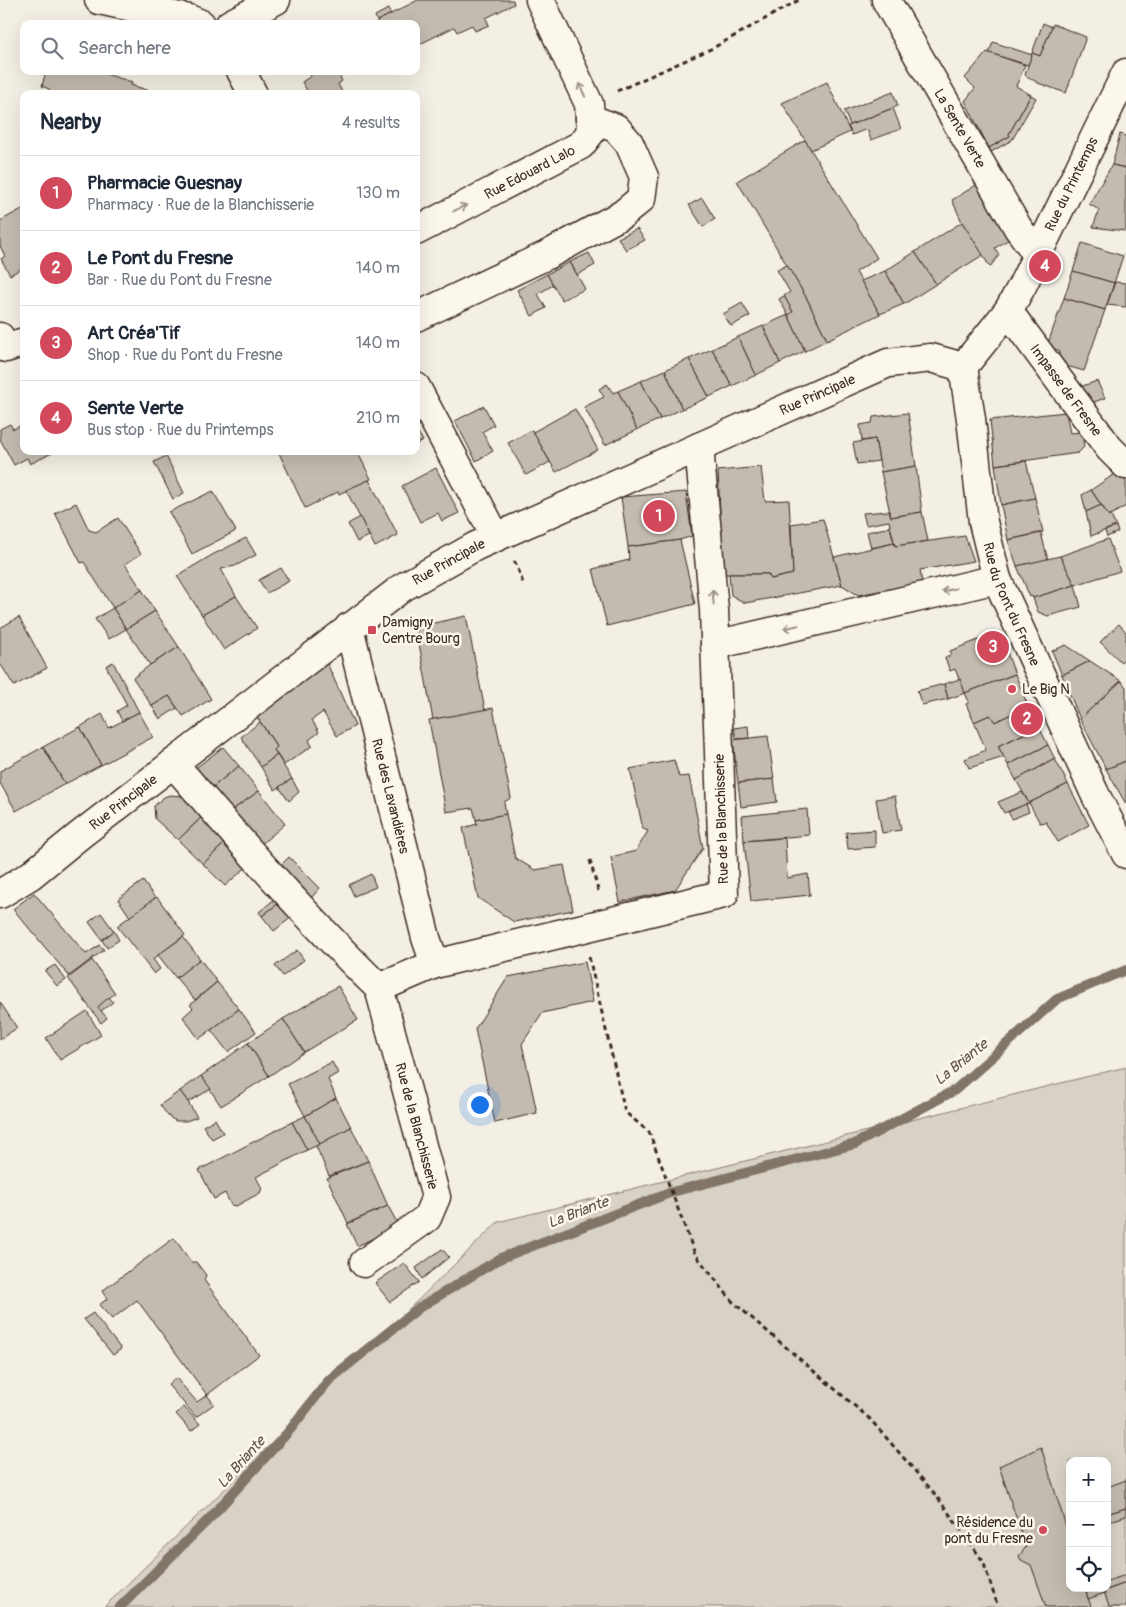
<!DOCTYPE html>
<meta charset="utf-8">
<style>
:root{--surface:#fff;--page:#f6f6f7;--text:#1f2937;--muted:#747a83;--line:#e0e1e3;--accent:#d1495b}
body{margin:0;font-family:Pangolin,sans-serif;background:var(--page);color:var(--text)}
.controls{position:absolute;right:15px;bottom:15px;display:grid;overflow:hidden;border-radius:10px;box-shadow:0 5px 20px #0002}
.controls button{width:45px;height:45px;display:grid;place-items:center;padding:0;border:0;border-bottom:1px solid var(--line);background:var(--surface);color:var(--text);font:25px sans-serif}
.you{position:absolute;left:479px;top:1104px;width:18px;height:18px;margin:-12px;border:4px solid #fff;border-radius:50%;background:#1a73e8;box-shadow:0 0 0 8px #1a73e833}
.badge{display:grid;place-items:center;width:32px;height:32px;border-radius:50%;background:var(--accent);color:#fff;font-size:16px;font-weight:700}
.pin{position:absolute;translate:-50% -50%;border:2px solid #fff;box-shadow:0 1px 5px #0006}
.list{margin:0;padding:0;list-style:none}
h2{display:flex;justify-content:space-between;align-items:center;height:65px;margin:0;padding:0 20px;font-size:21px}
h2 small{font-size:16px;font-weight:400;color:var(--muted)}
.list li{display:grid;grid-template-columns:32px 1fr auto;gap:15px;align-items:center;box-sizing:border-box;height:75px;padding:0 20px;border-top:1px solid var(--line)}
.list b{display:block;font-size:19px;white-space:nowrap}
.list p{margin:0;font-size:16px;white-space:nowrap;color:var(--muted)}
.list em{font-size:16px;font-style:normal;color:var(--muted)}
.icon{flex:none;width:28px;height:28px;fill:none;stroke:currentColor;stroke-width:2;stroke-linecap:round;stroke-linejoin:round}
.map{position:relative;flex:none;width:1126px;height:1607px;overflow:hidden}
.search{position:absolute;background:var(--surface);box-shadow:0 5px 20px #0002;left:20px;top:20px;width:400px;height:55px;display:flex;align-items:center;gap:12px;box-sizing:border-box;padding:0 18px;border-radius:10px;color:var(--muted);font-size:19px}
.panel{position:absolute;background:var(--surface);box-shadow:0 5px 20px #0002;left:20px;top:90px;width:400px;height:365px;border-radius:10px}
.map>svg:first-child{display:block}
.green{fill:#d8d1c6;stroke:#8a7e72;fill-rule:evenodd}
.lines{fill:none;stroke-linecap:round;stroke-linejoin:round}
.stream{stroke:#817468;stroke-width:10}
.building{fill:#c3bbb0;stroke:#3b2a1e}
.minor-casing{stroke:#3b2a1e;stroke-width:31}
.major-casing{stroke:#3b2a1e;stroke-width:31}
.path{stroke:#3b2a1e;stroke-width:3;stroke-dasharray:5 4;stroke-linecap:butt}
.minor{stroke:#fbf7ec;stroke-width:28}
.major{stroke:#fbf7ec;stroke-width:28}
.oneway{stroke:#9b9085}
.poi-dot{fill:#d1495b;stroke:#fbf7ec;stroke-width:2}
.labels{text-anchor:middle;stroke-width:5;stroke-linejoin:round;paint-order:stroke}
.street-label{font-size:14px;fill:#3b2a1e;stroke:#fbf7ec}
.poi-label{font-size:14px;fill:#3b2a1e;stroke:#fbf7ec;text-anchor:start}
.water-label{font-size:15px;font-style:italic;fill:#645549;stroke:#fbf7ec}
</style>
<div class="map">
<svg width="1126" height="1607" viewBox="0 0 1126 1607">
<rect width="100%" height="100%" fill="#f3efe4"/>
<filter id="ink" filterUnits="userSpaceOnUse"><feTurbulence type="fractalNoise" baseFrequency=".02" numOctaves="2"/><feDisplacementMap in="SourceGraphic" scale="10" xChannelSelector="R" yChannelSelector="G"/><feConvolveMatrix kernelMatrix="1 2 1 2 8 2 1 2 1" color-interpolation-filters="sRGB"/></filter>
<g filter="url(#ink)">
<!-- green -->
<path class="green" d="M1126 1067V1607H104L498 1222ZM1070 1461H1107V1588H1070Z"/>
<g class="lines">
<!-- stream -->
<polyline class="stream" points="120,1607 211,1517 289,1431 329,1380 420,1307 501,1258 672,1192 855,1144 955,1090 1057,999 1126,970"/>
</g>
<!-- building -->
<g class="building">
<polygon points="418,0 513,0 514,4 486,18 489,25 475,31 472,25 457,32 454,27 416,46 416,24 378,24 377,21"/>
<polygon points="388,9 391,14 377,21 375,16"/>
<polygon points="1043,23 1052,27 1040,56 1032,53"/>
<polygon points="1053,24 1086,37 1066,93 1038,83 1025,75 1032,53 1040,56"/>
<polygon points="993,42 1032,55 1028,65 989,53"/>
<polygon points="987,52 1025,65 1016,86 1031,95 1009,134 1010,136 989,148 965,101 975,88 965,78"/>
<polygon points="46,71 96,71 132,82 131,85 160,94 51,94 49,89 42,86"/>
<polygon points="308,71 337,71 342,81 338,84 343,94 309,94 302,82 311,76"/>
<polygon points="827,82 850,132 811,150 782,103"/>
<polygon points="893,92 898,106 850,125 844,111"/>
<polygon points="1031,95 1036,98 1012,140 991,152 989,148 1010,136 1009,134"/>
<polygon points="893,108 901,129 871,140 867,129 852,135 848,126"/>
<polygon points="1120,134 1126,136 1126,168 1112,165"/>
<polygon points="805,140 877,258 856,272 880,314 827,340 807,299 737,181"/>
<polygon points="1112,165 1126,168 1126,227 1125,231 1093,227 1099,210 1089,204"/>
<polygon points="983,181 1011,238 995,248 999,255 990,267 962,222 952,200"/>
<polygon points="702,198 715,219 703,227 689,205"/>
<polygon points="24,208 24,267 10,275 1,259 5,256 0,246 0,221"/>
<polygon points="962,222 983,255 936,284 915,252"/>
<polygon points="637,229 645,240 626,250 618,238"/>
<polygon points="1082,243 1123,256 1114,283 1073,271"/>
<polygon points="915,252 936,284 904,304 885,271"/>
<polygon points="589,253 595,265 577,275 570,262"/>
<polygon points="570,262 585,289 562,300 547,274"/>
<polygon points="787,265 807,299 827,340 805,351 788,315 793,312 784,296 790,292 777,270"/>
<polygon points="885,271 904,304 880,314 861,281"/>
<polygon points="1073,271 1114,283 1105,310 1064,298"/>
<polygon points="547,274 553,285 538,294 546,308 532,316 517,290"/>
<polygon points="1115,282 1126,283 1126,307 1107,305"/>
<polygon points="784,296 793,312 788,315 779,299"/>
<polygon points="1064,298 1105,310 1084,371 1056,363 1060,351 1047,346"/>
<polygon points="742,303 750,316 731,326 723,314"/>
<polygon points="788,315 805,351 780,363 763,326"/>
<polygon points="763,326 780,363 756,375 738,337"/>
<polygon points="738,337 756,375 732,386 712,349"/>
<polygon points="712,349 732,386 709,397 689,359"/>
<polygon points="689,359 709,397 682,409 665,370"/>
<polygon points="665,370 682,409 660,419 641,381"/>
<polygon points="641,381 660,419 637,430 618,391"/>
<polygon points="1097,381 1105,398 1086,405 1074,389"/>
<polygon points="607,384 613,393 618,391 637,430 605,445 584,407 604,397 599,389"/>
<polygon points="484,406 494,425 482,432 493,451 476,461 455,421"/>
<polygon points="575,409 598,450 556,472 533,432"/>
<polygon points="1066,412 1070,433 1082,432 1084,447 1078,453 995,465 990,420"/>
<polygon points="908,413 916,466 881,472 875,439 862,441 860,425 872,423 873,417"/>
<polygon points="10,424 13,429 24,424 24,451 56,451 30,464 27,458 14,465 0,439 0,429"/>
<polygon points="416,429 423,441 416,444"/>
<polygon points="532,430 550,462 526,475 508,443"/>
<polygon points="875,439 879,461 857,464 853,443"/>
<polygon points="278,451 357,451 371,479 339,494 338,492 305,508"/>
<polygon points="166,456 184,493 173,499 154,462"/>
<polygon points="1026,461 1035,498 1001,505 995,465"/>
<polygon points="916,466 922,512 891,517 881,472"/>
<polygon points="761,467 765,501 789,500 793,574 771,579 768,574 723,574 718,471"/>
<polygon points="436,468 459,513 442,521 438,513 420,522 402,486"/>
<polygon points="1119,471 1126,481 1126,506 1109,516 1091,490"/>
<polygon points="369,480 398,535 375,547 346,490"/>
<polygon points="1091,490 1101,505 1086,512 1082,495"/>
<polygon points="213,491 236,531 192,554 169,512"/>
<polygon points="686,492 692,536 680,540 628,547 621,497"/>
<polygon points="1035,498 1043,532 1008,540 1001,505"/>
<polygon points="76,503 89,530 96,532 118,518 141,554 125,564 142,590 113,608 84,562 81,563 55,513"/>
<polygon points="1101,505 1109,516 1111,516 1116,526 1091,536 1086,512"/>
<polygon points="889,511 891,517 922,512 928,541 895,546 889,521 866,525 863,513"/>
<polygon points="360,517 369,536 357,542 348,524"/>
<polygon points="823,519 842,585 745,603 731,595 729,574 768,574 771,579 793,574 791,524"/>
<polygon points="1116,526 1118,532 1107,537 1105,531"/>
<polygon points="890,527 894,543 871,548 867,532"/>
<polygon points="1041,533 1048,560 1017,566 1008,540"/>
<polygon points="965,536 974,561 920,570 922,583 858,595 842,585 834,557 894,543 895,546"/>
<polygon points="246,538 256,555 235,566 221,569 236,596 202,615 177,576 212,555"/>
<polygon points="1108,539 1120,571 1075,585 1060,556"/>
<polygon points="680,540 695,604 607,626 593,569 629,560 628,547"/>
<polygon points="1060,556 1075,585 1033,598 1032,596 1030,597 1017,566"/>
<polygon points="281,568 289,581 267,593 259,580"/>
<polygon points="1075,585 1081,607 1048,616 1038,612 1033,598"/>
<polygon points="142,590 155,611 126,629 113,608"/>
<polygon points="236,596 257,628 224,650 202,615"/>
<polygon points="113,608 126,629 109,639 95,619"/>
<polygon points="155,611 179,647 150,665 126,629"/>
<polygon points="466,616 485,710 433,720 416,627"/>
<polygon points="19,617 47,668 14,686 0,663 0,628"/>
<polygon points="1119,624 1126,632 1126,657 1121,662 1100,642"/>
<polygon points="999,632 1015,674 965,693 955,669 950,671 945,658 951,655 950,651"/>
<polygon points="1066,645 1090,661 1062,675 1052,651"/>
<polygon points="179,647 211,699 183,716 169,696 152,706 133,678 150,665"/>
<polygon points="326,661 355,726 337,736 323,712 312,720 319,732 309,740 312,746 284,765 274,750 277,747 257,717"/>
<polygon points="1090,661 1121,681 1080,719 1062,675"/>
<polygon points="113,662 139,712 122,721 117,711 127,705 106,666"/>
<polygon points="1015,674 1028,706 995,722 990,715 974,722 966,704 969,702 965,693"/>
<polygon points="960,679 965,693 948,699 944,684"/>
<polygon points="1121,681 1126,687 1126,761 1106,769 1080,719"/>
<polygon points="944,684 948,699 922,705 917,691"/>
<polygon points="169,696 177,708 160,719 152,706"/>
<polygon points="1028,706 1039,727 998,746 1004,757 969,768 965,759 986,750 974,722 990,715 995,722"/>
<polygon points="493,708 511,798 504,802 506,814 476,820 473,808 446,812 429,720"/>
<polygon points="139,712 153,737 101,765 80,727 102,714 109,728"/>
<polygon points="260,722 277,747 274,750 277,755 261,767 241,737"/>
<polygon points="748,726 749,738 736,739 734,728"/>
<polygon points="80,727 101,765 65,784 43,747"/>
<polygon points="1039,727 1048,745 1008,765 998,746"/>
<polygon points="768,736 774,779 738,783 733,740"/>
<polygon points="1048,745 1055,759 1016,780 1008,765"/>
<polygon points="43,747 65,784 16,811 0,783 0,771"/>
<polygon points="223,747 239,766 209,790 193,770"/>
<polygon points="277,755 292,779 275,790 261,767"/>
<polygon points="1055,759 1068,784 1029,803 1016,780"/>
<polygon points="674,760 679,777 689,776 703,848 675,890 620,902 611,857 636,851 648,831 643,829 630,769"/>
<polygon points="1126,761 1126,804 1106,769"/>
<polygon points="239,766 259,791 228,813 209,790"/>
<polygon points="292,779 299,792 289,801 279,787"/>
<polygon points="774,779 777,802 741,807 738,783"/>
<polygon points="1068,784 1089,825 1058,842 1046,822 1040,823 1029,803"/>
<polygon points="259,791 285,824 259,846 228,813"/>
<polygon points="1022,792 1029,803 1004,813 998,802"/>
<polygon points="170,795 182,796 203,816 178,840 155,819 154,806 164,797"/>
<polygon points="895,796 901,830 882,833 876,799"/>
<polygon points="1026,804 1029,812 1012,819 1008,812"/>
<polygon points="807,809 809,835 744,841 742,816"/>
<polygon points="506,814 515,858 535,870 564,865 573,910 514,922 478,898 463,828 477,824 476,820"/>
<polygon points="203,816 228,840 203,864 178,840"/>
<polygon points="875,830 875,847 848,849 846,832"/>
<polygon points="785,838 787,878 808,874 810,895 751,901 744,841"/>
<polygon points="228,840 251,863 225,886 203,864"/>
<polygon points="289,857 320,888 310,899 279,867"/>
<polygon points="371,874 376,887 354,896 349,885"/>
<polygon points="143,881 155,898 130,917 118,899"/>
<polygon points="34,893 86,954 100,945 104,950 69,976 13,909"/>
<polygon points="281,894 284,899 262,916 259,912"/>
<polygon points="157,897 185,935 153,959 160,969 154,974 117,926 155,898"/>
<polygon points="284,899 297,913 274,931 262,916"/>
<polygon points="101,913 114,931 102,940 89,922"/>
<polygon points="114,931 119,940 107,948 102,940"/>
<polygon points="183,937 200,959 176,978 158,955"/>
<polygon points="297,950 304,960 283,976 275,966"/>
<polygon points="200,959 217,982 195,1000 176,978"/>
<polygon points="92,960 115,993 98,1007 107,1018 101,1023 68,978"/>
<polygon points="585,962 593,1002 542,1013 522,1044 537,1113 495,1123 475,1029 508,977"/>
<polygon points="55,965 66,980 57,986 45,971"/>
<polygon points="217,982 239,1009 199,1039 183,1017 193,1008 190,1005"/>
<polygon points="338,986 358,1020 304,1052 283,1019"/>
<polygon points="109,997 113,1002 101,1011 98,1007"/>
<polygon points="0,1002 17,1028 0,1039"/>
<polygon points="239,1009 256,1032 228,1052 211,1030"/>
<polygon points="87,1011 101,1035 60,1060 46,1038"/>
<polygon points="283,1019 304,1052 269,1076 248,1043"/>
<polygon points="248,1043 269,1076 221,1106 201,1076"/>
<polygon points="332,1062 338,1073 328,1079 336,1098 305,1116 288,1084"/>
<polygon points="201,1076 211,1089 188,1102 180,1091"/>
<polygon points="180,1091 188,1102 197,1117 186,1121 176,1121 169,1117 160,1105"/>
<polygon points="336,1098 351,1127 320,1144 305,1116"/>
<polygon points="305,1116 320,1144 307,1150 292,1122"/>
<polygon points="215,1119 223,1133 212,1139 203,1126"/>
<polygon points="292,1122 307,1150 256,1177 262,1188 260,1193 236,1206 231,1205 225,1193 214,1199 199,1170"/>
<polygon points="351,1127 368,1161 329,1176 316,1146"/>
<polygon points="368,1161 388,1206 348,1223 327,1178"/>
<polygon points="388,1206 399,1226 357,1246 347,1224"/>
<polygon points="174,1238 191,1262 196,1262 206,1275 204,1280 259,1355 207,1395 137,1300 112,1319 99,1305 107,1299 102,1291"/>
<polygon points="442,1249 449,1257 422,1279 416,1268"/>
<polygon points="404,1263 419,1282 390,1302 375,1283"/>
<polygon points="93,1313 121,1349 113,1355 84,1319"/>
<polygon points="176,1378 197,1402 207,1395 214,1404 196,1417 168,1385"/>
<polygon points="184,1407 200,1424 191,1431 176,1414"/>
<polygon points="1041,1447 1070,1539 1070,1588 1085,1588 1091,1607 1046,1607 1031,1565 1021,1560 1019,1556 1026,1547 999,1466"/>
<polygon points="1126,1480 1126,1508 1107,1514 1107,1487"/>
<polygon points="1126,1508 1126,1516 1107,1522 1107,1514"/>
<polygon points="1126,1575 1126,1583 1104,1591 1103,1588 1107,1588 1107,1581"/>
<polygon points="1126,1583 1126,1607 1109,1607 1104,1591"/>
<polygon points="1089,1588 1103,1588 1105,1593 1088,1599 1086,1590"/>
</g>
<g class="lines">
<defs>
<g id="minor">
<polyline points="99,0 189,19 201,24"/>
<path id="s1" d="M886 0 1018 228 1037 254"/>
<polyline points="230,24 276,0"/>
<polyline points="241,71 253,94"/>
<path id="s2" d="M416 231 581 145 591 132 589 104 540 0"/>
<path id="s3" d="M1008 311 1109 448 1126 465"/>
<polyline points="416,317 547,255 623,214 641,199 644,177 629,143 616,128 590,119"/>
<polyline points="0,337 6,348 24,342"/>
<polyline points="416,387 496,537"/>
<path id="s4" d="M349 627 426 938 435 964"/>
<polyline points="715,645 997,579"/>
<path d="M173 763C239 840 306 917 379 988L435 964 724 894 714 610 699 447"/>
<path id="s5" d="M0 894 31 875 80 835 403 587 476 546 888 363 931 358 963 367"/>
<polyline points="364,1263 427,1218 436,1197 379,988"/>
</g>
<g id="major">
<path id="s6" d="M1126 73 1022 286 1008 311 963 367 971 419 983 522 997 579 1095 794 1126 854"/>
</g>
</defs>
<!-- minor casing -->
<use href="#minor" class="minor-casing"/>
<!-- major casing -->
<use href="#major" class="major-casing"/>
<!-- path -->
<g class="path">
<polyline points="617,91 713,48 799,0"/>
<polyline points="514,561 517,566 523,583"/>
<polyline points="590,860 599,894"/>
<polyline points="589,957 625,1112 649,1132 695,1254 733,1302 870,1419 935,1494 983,1561 998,1607"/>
</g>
<!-- minor -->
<use href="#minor" class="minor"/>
<!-- major -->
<use href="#major" class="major"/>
</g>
<!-- one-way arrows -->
<defs><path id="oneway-shaft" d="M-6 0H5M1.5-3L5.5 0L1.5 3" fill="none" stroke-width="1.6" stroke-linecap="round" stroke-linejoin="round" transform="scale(1.25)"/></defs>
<g class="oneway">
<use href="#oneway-shaft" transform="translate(582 90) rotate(-115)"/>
<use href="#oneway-shaft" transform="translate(460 208) rotate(-27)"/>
<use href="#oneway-shaft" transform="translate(949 590) rotate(167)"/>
<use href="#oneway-shaft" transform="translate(713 597) rotate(-95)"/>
<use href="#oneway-shaft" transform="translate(791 627) rotate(167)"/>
</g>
</g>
<!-- markers -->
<g class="poi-dot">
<rect x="367" y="625" width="10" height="10" rx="2.5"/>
<circle cx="1012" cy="689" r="5"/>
<circle cx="1043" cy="1530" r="5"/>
</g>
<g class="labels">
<!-- street labels -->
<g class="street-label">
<text dy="5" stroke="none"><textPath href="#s1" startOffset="148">La Sente Verte</textPath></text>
<text dy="5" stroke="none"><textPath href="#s2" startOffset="128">Rue Edouard Lalo</textPath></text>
<text transform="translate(1071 184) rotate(-64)" y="5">Rue du Printemps</text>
<text dy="5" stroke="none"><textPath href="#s3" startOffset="98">Impasse de Fresne</textPath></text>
<text dy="5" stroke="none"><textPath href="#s5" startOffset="964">Rue Principale</textPath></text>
<text dy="5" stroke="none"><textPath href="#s5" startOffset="559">Rue Principale</textPath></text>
<text dy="5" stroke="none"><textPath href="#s6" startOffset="581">Rue du Pont du Fresne</textPath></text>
<text dy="5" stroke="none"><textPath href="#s4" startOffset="174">Rue des Lavandières</textPath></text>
<text dy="5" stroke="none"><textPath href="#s5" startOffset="154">Rue Principale</textPath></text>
<text transform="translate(721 819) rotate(-92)" y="5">Rue de la Blanchisserie</text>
<text transform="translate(417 1126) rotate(75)" y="5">Rue de la Blanchisserie</text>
</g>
<!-- poi labels -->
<g class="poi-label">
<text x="382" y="627">Damigny<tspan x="382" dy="16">Centre Bourg</tspan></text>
<text x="1022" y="694">Le Big N</text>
<text x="1033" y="1527" text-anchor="end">Résidence du<tspan x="1033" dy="16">pont du Fresne</tspan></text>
</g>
<!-- water labels -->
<g class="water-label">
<text transform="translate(961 1062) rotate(-39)" y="5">La Briante</text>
<text transform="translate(578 1212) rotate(-21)" y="5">La Briante</text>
<text transform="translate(241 1462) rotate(-48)" y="5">La Briante</text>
</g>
</g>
</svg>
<div class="controls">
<button>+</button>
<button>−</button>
<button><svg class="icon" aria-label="locate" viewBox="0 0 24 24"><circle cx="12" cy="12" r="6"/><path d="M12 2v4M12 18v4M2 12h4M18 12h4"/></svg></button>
</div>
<div class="you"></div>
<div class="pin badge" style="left:659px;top:516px">1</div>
<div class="pin badge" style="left:1027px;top:719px">2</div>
<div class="pin badge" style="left:993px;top:647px">3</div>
<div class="pin badge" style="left:1045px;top:266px">4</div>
<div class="search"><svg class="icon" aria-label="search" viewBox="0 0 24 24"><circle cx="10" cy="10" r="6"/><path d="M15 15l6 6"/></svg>Search here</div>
<section class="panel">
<h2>Nearby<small>4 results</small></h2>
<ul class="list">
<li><span class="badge">1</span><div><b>Pharmacie Guesnay</b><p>Pharmacy · Rue de la Blanchisserie</p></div><em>130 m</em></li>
<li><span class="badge">2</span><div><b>Le Pont du Fresne</b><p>Bar · Rue du Pont du Fresne</p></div><em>140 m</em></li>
<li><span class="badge">3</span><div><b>Art Créa'Tif</b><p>Shop · Rue du Pont du Fresne</p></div><em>140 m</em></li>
<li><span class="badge">4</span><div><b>Sente Verte</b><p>Bus stop · Rue du Printemps</p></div><em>210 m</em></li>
</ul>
</section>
</div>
